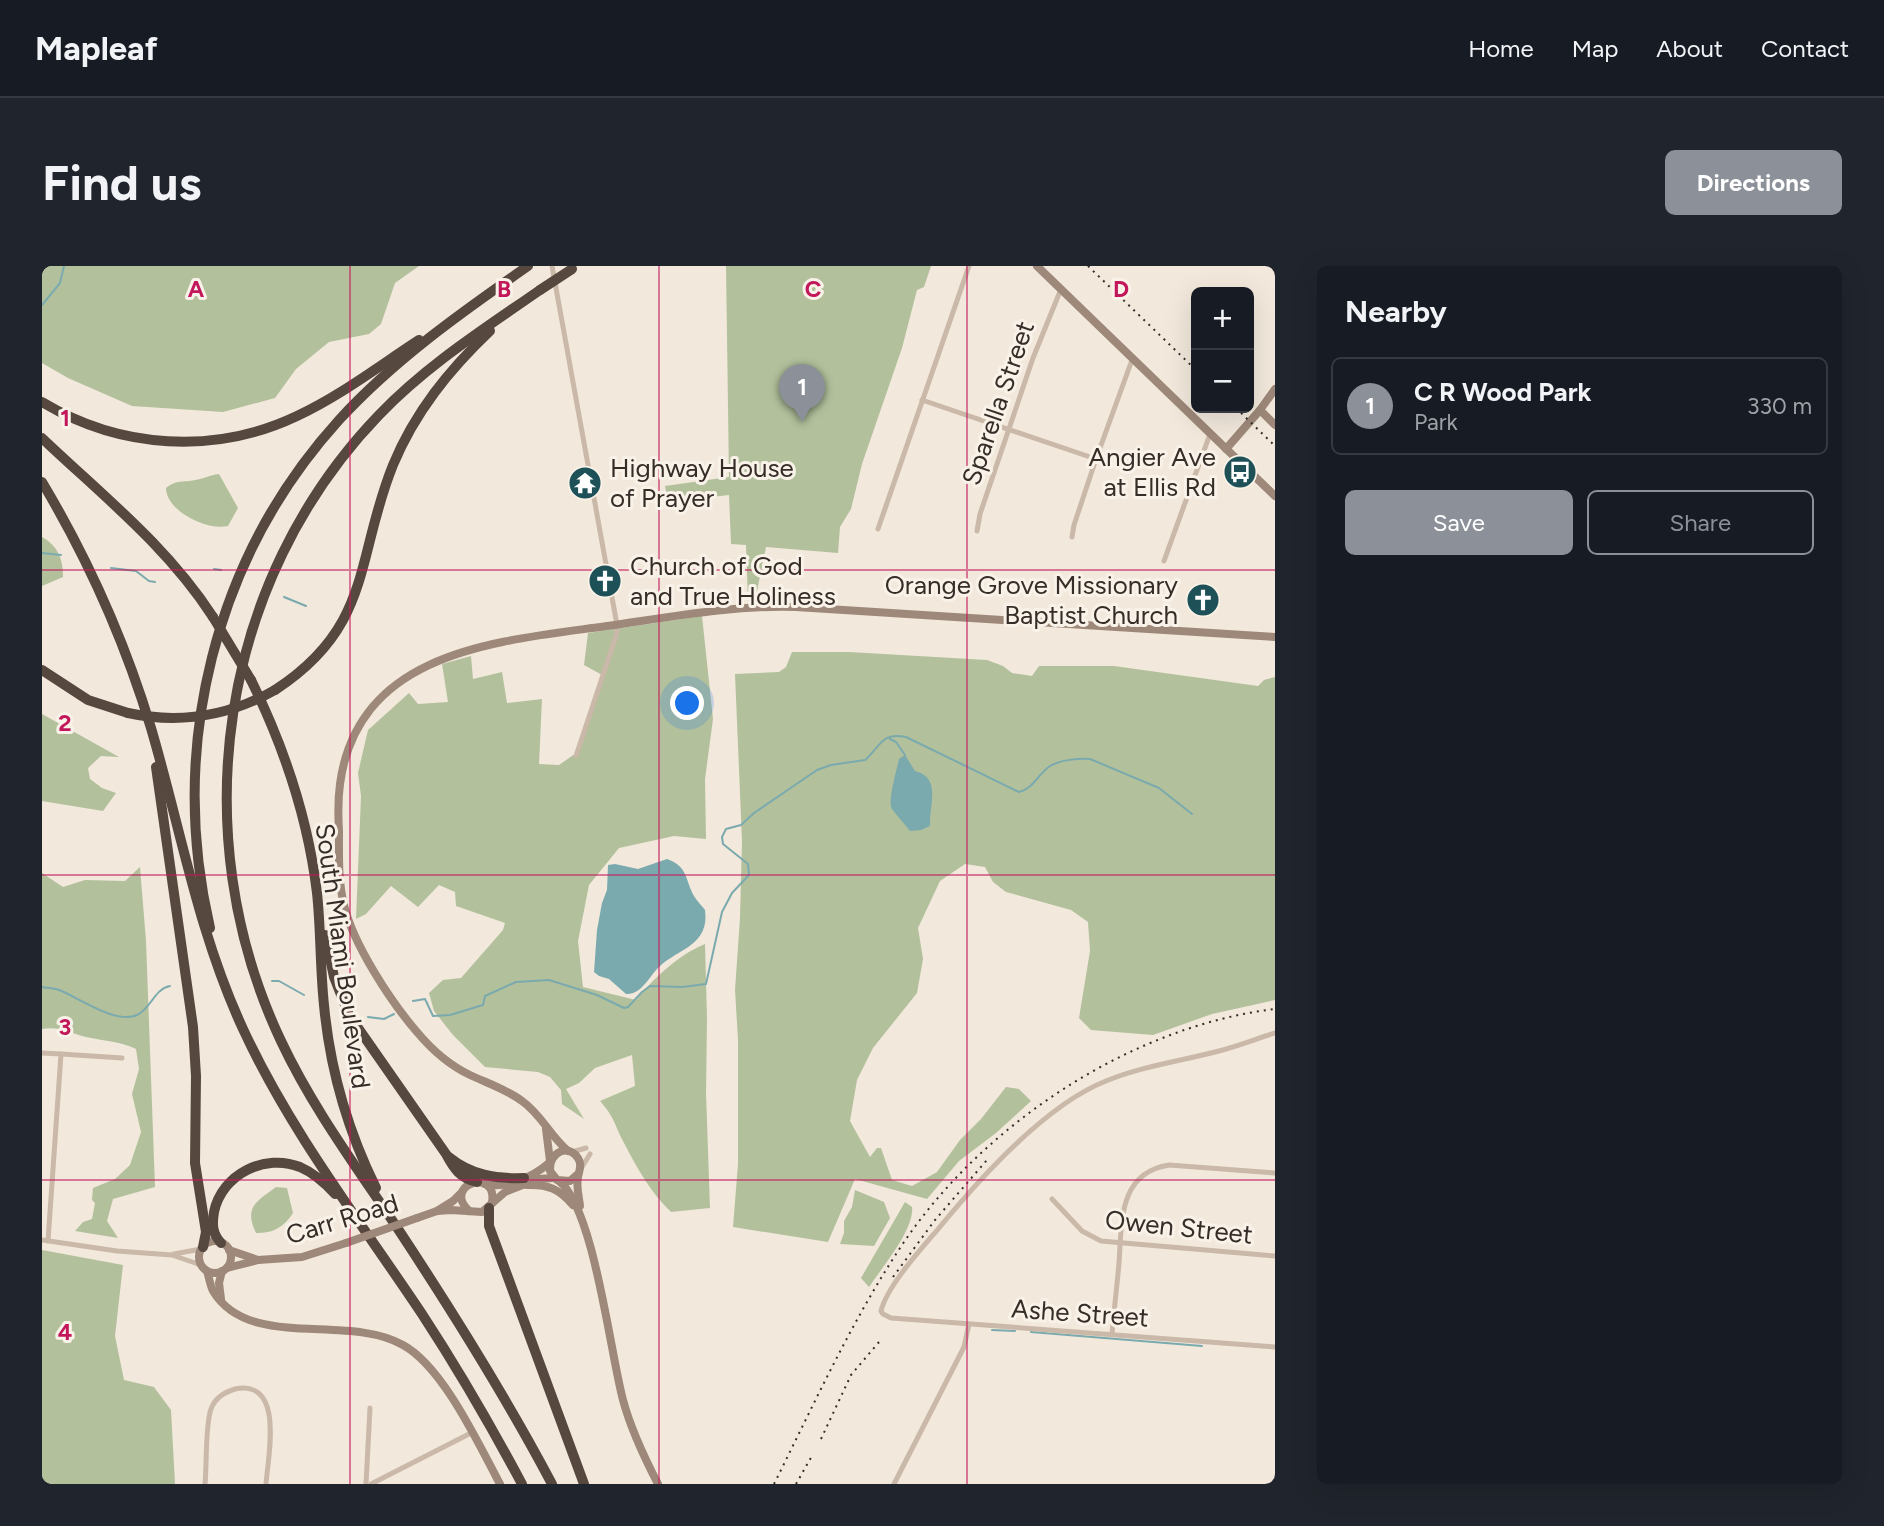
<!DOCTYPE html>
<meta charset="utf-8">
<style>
:root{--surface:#171b24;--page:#20242c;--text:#f1f3f6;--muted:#9ea1a6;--line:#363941;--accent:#8c9099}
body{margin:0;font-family:Figtree,sans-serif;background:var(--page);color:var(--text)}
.controls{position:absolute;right:21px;top:21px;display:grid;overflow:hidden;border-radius:10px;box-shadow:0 7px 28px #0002}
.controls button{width:63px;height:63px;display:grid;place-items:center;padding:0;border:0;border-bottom:2px solid var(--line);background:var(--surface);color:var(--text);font:35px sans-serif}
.you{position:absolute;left:646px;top:438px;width:24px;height:24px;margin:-18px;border:5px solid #fff;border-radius:50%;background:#1a73e8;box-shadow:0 0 0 10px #1a73e833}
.badge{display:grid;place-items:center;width:46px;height:46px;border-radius:50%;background:var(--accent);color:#fff;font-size:23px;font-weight:700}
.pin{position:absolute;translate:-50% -58px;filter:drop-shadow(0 2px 4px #0008)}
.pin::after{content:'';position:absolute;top:37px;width:24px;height:21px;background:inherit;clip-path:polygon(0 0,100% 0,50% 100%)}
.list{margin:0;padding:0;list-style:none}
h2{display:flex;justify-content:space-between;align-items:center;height:91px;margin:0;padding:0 28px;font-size:30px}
h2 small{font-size:23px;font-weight:400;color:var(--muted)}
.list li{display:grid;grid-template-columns:46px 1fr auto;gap:21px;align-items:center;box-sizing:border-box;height:98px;margin:0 14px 14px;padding:0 14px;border:2px solid var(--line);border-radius:10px}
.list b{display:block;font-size:26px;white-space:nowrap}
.list p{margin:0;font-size:23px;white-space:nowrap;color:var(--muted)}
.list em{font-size:23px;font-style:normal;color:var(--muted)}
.actions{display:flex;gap:14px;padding:21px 28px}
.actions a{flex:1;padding:16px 0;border:2px solid var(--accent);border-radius:10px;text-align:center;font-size:24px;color:var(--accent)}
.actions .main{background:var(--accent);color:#fff}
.map{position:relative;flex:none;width:1233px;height:1218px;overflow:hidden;border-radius:10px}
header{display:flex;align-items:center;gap:42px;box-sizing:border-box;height:98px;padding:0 35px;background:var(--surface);border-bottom:2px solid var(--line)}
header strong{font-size:33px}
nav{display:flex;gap:38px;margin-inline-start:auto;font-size:24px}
.intro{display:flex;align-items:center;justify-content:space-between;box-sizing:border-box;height:168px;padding:0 42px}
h1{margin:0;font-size:49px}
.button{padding:18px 32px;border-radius:10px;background:var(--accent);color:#fff;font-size:24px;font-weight:700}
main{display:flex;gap:42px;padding:0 42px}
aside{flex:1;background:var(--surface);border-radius:10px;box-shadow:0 7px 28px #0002}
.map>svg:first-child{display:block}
.green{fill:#b2c19c}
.water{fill:#7baaae}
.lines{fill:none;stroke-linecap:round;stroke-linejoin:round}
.stream{stroke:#7baaae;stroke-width:2}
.street{stroke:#cab9a8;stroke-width:5}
.secondary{stroke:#9d8879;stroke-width:8}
.highway{stroke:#57483f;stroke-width:10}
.rail{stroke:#362d28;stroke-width:2;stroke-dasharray:2 5;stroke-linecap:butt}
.secondary-bridge{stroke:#9d8879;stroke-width:8}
.highway-bridge{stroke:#57483f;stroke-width:10}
.grid{fill:none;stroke:#c2185b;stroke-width:2;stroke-opacity:0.55}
.labels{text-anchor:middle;stroke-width:6;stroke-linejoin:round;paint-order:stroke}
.street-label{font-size:26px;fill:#362d28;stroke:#f9f2e8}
.poi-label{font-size:26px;fill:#362d28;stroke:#f9f2e8;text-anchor:end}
.grid-label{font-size:23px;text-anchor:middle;font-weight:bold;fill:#c2185b;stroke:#f9f2e8;stroke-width:6;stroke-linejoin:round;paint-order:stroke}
</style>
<header>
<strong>Mapleaf</strong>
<nav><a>Home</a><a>Map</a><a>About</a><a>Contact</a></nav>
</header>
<div class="intro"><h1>Find us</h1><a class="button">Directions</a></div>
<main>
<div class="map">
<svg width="1233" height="1218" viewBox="0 0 1233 1218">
<rect width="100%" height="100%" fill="#f2e8dc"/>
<!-- green -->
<g class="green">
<polygon points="0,0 377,0 353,17 339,58 327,68 287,76 254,103 233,132 181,146 90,140 26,112 0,97"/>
<polygon points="684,0 889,0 882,21 875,24 860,82 820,198 809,243 798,261 796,287 724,281 713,335 706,335 704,279 689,278 687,229 626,236 623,220 687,211"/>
<path d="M177 208 196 242 186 260C165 265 124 245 124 222 135 213 141 217 153 214 161 213 168 209 177 208Z"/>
<path d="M0 271C16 280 21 293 21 311L0 320Z"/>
<path d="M660 350 671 453 663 513 664 573 632 570 577 582 547 619 536 675 541 721 594 734C612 712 636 689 663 678L665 753 664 827 668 942 629 946C609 927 595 902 582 877 572 858 573 852 558 835L593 820 590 789 553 802 537 817 524 823 542 853 520 838 519 824 508 811 496 806 443 801 411 769 392 745 387 727 401 714 419 712 461 664 463 657 414 640 413 626 397 619 376 641 349 620 324 648 314 653 319 530 316 507 326 464 367 427 376 438 406 436 400 398 429 390 431 413 460 406 465 437 500 433 497 498 517 499 537 485 562 410 542 399 546 367Z"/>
<polygon points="750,386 807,386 945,394 961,400 970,407 990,410 997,400 1072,400 1216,420 1222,414 1233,411 1233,734 1170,748 1111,769 1049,764 1037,752 1048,685 1046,656 1029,644 964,626 951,616 943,601 923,598 898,615 876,662 881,693 875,727 831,782 815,814 808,855 828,891 835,882 839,882 850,914 870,920 895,906 918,874 939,853 964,821 977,823 989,835 954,867 917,895 885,933 813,913 786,976 691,961 696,898 696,774 693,724 698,652 700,575 693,408 737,406 744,401"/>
<polygon points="0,448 77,491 59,490 46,502 48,513 60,522 74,527 61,545 0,535"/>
<path d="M98 601 104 675 113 921 71 933 65 955 76 972 33 965 41 956 50 953 53 937 50 934 51 922 73 913 88 899 99 866 90 828 97 803 94 783C77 775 62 775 44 771 28 767 17 760 0 763V607L21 621 43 614 83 615Z"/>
<path d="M234 921 245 922 251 947C241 962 231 967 214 967 201 940 216 935 234 921Z"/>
<polygon points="813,924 842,936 848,952 832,980 798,978 802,967 802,955 810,941"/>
<path d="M863 936 870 941C873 963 839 1003 827 1021L819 1012Z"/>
<polygon points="0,984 81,999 73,1070 82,1114 112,1121 129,1144 133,1218 0,1218"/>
</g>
<!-- water -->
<g class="water">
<path d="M863 489 873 505C900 512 887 538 888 560L879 564 868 565C862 557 855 550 850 543 845 536 855 503 857 493Z"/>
<path d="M625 593C646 600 643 614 652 630 655 635 660 640 663 644 668 680 635 683 617 701 607 710 600 729 584 728L567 713 557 710 552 706 555 664 560 637 565 624 566 599 573 598 596 603Z"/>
</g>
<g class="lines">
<!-- stream -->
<g class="stream">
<polyline points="0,39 18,17 22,0"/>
<polyline points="0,287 19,289"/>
<polyline points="69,302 94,305 107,315 113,316"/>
<polyline points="172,303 179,304"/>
<polyline points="242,331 264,340"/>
<polyline points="848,473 854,476 863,489"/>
<polyline points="230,715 237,715 262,729"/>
<path d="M0 721C5 722 11 722 17 724 36 731 74 759 95 749 109 743 112 723 128 720"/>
<path d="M371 735 383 733 391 750 408 749 441 739 443 730 474 716 507 714 555 729 582 742 586 741 600 726 608 720 640 721 664 718 680 646 690 627 707 609 706 598 681 578 680 571 684 563 699 559 712 547 775 504 789 499 823 494C839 480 839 466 864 471L977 526C992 522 996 508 1008 500 1018 494 1037 492 1048 493L1117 522 1150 548"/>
<polyline points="326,751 342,753 352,748"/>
<polyline points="950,1064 973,1065"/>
<polyline points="989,1066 1160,1080"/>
</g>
<!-- street -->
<g class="street">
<polyline points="510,0 575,359 575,367 534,490"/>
<polyline points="880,134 1054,193"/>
<polyline points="836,263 927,0"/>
<polyline points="935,265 938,248 991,92 1019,23"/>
<polyline points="1030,271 1032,259 1054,193 1090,94"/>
<polyline points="1122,295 1168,168"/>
<path d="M1233 767C1214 773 1196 780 1177 785 1139 795 1101 800 1064 815 1003 839 938 912 897 962 880 982 845 1020 839 1045L841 1048 849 1052 1233 1081"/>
<polyline points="0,787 19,788 6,975"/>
<polyline points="19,788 80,792"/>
<polyline points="530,886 544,882"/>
<polyline points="540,901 548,888"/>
<polyline points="1010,933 1040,965 1059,975 1233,990"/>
<polyline points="0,974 75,985 130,989 159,999"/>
<polyline points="132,988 159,983"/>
<path d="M1070 1068C1072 1044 1075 1020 1077 997 1080 956 1076 907 1127 899L1233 907"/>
<path d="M163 1218C165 1198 163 1160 169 1143 173 1132 183 1126 193 1123 243 1113 226 1190 224 1218"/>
<polyline points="324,1218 328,1142"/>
<polyline points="329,1218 429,1167"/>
<polyline points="852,1218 922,1081 927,1058"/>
</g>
<!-- secondary -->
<g class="secondary">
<polyline points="995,0 1233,230"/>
<polyline points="1218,144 1233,159"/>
<polyline points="1184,183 1218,144 1233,123"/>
<polyline points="504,863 508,895"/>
<path d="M526 885C508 870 499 848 480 835 464 823 445 817 428 809 407 799 390 784 375 766 349 736 311 678 302 639 296 615 297 590 297 565 296 549 296 533 298 518 316 383 459 375 565 360 628 351 690 339 754 341L1233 371"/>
<path d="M536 908 528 915 515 914 508 905C506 886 528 876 537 894 540 900 537 905 536 911 534 921 537 930 538 940"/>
<path d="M517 915C552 942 568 1086 581 1134 589 1164 602 1191 616 1218"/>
<path d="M443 918C464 923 491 911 507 897"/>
<path d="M485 919C506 918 517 923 531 939"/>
<polyline points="395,945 411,935 420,926"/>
<path d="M427 945C399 919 456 900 450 937"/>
<polyline points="375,952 395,945 409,944 440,946 463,926 496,913 512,912"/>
<circle cx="173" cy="991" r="16"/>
<polyline points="187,984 216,994"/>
<polyline points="185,1002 216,994 260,991 304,977"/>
<path d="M165 1005C167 1011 168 1019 171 1025 207 1085 305 1047 361 1079 401 1101 436 1177 458 1218"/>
<polyline points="179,1033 177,1017 180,1005"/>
</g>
<!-- highway -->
<g class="highway">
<path d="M498 24C442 63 385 99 337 149 177 315 141 568 239 775 271 843 316 903 358 966 412 1048 464 1131 510 1218"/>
<path d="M0 136C78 183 173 189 255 150 298 130 337 100 377 74"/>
<path d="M0 172C60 229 125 280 171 351"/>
<path d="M0 216C46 293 83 376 109 462 139 564 156 666 201 763 248 865 318 955 380 1048 416 1103 449 1160 480 1218"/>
<polyline points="0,404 46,434 86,447"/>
<path d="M209 414C242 481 266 552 275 627 279 664 278 701 282 739 288 804 305 863 334 922"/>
<path d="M233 424C331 360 313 293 351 199 373 146 407 104 448 65"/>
<polyline points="114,501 151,761 154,810 153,897 164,966 161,981"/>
<path d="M168 662C126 481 172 292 297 154 352 94 420 46 486 0"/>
<path d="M283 669 292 711 307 749 404 888C412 903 418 912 435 916"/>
<path d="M407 891C429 909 454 913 482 912"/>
<polyline points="447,942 447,960 542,1218"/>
<path d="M179 977C170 967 170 958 172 946 180 908 223 887 258 901 272 907 283 917 293 928"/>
</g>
<!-- rail -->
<g class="rail">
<polyline points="1046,0 1154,104"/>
<polyline points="1194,142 1233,180"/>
<polyline points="851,1011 893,954 945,894"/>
<polyline points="779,1173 809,1109 837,1076"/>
<path d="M732 1218C773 1136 811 1052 862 976 943 857 1090 760 1233 743"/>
<polyline points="754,1218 771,1188"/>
</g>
<!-- secondary-bridge -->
<polyline class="secondary-bridge" points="304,977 375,952"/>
<!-- highway-bridge -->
<g class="highway-bridge">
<polyline points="498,24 530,3"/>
<polyline points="171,351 209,414"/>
<path d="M86 447C137 458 187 450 233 424"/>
</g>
</g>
<!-- grid -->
<path class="grid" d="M308 0V1218M617 0V1218M925 0V1218M0 304H1233M0 609H1233M0 914H1233"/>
<!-- icons -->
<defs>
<symbol id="bus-disc" viewBox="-11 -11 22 22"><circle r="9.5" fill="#1e5157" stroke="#f9f2e8"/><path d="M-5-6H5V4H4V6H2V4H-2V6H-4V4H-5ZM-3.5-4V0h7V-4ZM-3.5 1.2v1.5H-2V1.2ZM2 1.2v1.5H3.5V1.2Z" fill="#fff"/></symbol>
<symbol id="temple-disc" viewBox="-11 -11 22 22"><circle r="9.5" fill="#1e5157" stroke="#f9f2e8"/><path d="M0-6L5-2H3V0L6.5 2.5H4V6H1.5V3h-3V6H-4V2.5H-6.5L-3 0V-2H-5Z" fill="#fff"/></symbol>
<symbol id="church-disc" viewBox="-11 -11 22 22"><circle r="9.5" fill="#1e5157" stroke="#f9f2e8"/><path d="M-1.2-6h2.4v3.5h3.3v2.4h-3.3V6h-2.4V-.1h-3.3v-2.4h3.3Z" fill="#fff"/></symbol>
</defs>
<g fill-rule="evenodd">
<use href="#bus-disc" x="1179" y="187" width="38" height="38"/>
<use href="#temple-disc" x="524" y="198" width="38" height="38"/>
<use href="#church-disc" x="544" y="296" width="38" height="38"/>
<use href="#church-disc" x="1142" y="315" width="38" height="38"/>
</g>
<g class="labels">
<!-- street labels -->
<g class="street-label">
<text transform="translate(956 137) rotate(-71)" y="9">Sparella Street</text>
<text transform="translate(301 690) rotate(82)" y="9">South Miami Boulevard</text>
<text transform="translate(300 953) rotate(-17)" y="9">Carr Road</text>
<text transform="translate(1137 961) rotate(6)" y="9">Owen Street</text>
<text transform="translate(1038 1047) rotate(4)" y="9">Ashe Street</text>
</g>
<!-- poi labels -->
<g class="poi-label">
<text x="1174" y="200">Angier Ave<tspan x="1174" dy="30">at Ellis Rd</tspan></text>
<text x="568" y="211" text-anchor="start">Highway House<tspan x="568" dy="30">of Prayer</tspan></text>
<text x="588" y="309" text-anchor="start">Church of God<tspan x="588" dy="30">and True Holiness</tspan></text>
<text x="1136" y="328">Orange Grove Missionary<tspan x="1136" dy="30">Baptist Church</tspan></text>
</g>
</g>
<g class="grid-label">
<text x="154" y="31">A</text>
<text x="462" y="31">B</text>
<text x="771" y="31">C</text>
<text x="1079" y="31">D</text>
<text x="23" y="160">1</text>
<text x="23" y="465">2</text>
<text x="23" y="769">3</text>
<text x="23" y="1074">4</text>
</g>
</svg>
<div class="controls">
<button>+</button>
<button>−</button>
</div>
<div class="you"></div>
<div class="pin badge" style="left:760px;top:156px">1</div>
</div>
<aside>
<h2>Nearby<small></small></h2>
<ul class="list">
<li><span class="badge">1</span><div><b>C R Wood Park</b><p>Park</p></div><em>330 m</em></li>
</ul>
<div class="actions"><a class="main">Save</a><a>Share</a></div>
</aside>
</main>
